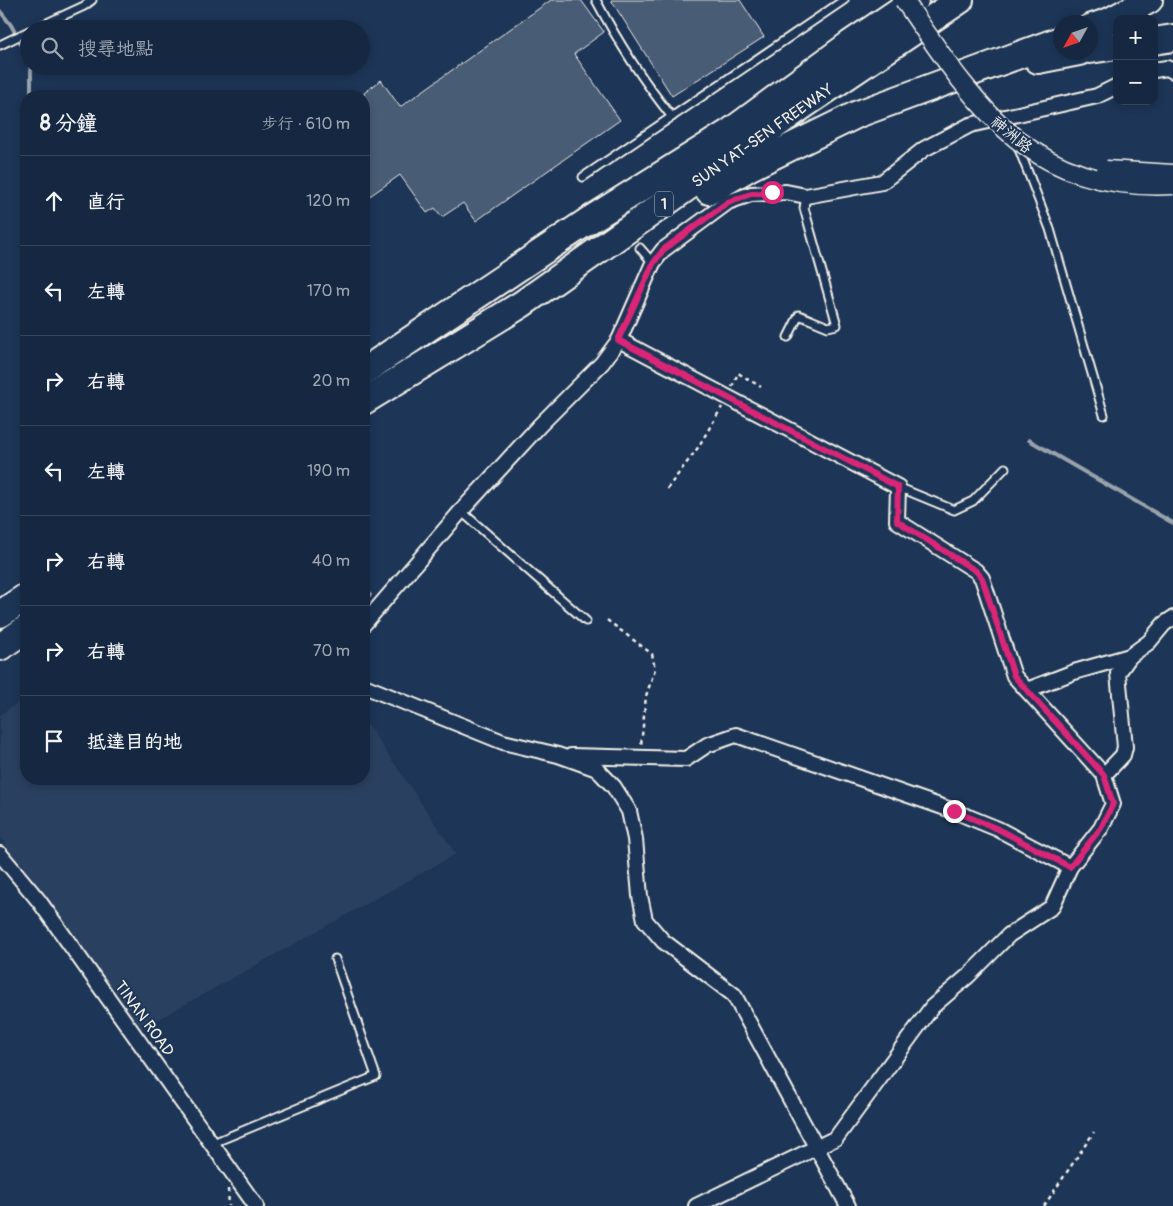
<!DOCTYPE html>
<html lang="zh-TW">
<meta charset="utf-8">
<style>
:root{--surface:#162841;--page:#1f3048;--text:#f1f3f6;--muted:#9ea6b1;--line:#35445a}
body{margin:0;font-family:Pangolin,"LXGW WenKai TC",sans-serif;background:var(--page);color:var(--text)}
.controls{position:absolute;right:15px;top:15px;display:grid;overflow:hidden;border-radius:10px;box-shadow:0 2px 8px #0003}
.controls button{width:45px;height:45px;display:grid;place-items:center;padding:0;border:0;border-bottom:1px solid var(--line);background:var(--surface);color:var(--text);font:25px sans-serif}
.compass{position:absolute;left:1053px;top:15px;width:45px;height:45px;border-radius:50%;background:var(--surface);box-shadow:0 2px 8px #0003;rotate:230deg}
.stop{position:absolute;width:15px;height:15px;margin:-11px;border:4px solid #db2777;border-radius:50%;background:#fff}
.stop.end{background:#db2777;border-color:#fff;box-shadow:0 1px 5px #0008}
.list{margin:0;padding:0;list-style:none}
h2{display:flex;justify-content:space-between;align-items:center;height:65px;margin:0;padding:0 20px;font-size:21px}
h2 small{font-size:16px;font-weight:400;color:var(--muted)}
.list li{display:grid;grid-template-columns:32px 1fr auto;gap:15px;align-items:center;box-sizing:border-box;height:90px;padding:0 20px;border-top:1px solid var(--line)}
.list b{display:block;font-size:19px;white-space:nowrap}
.list em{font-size:16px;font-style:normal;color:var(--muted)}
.icon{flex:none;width:28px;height:28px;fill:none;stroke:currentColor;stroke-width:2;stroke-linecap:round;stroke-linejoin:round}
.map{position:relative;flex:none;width:1173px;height:1206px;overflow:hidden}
.search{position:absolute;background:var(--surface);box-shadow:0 2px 8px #0003;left:20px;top:20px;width:350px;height:55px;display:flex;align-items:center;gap:12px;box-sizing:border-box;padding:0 18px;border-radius:28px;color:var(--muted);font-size:19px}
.panel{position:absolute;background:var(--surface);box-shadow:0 2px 8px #0003;left:20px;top:90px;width:350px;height:695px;border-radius:20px}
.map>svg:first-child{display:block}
.built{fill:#2a4060}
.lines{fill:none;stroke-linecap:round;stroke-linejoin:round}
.stream{stroke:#9aa2ab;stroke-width:4}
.building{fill:#485b74;stroke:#f4f1e8}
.service-casing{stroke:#f4f1e8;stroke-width:11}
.minor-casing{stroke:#f4f1e8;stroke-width:18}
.motorway-casing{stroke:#f4f1e8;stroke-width:30}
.path{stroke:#f4f1e8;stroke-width:2.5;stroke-dasharray:4 4;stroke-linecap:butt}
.service{stroke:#1d3557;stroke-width:7}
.minor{stroke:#1d3557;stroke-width:14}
.motorway{stroke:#1d3557;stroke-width:26}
.tertiary-bridge-casing{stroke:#f4f1e8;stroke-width:21;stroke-linecap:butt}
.tertiary-bridge{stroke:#1d3557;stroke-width:18}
.route{stroke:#db2777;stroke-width:6}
.labels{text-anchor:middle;stroke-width:4;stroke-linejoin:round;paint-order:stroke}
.shield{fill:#1d3557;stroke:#b4b9bc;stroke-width:1}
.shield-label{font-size:15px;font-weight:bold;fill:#f4f1e8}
.street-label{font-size:16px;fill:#f4f1e8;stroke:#1d3557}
</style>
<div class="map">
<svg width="1173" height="1206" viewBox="0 0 1173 1206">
<rect width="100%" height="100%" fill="#1d3557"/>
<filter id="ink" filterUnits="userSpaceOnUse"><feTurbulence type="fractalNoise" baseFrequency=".02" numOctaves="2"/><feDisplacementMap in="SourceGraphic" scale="10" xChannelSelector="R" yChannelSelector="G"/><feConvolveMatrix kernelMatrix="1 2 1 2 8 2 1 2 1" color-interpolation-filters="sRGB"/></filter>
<g filter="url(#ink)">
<!-- built -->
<polygon class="built" points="26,697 26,779 364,779 364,719 456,854 139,1030 0,837 0,715"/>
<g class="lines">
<!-- stream -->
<g class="stream">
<polyline points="0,11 11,25 29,59"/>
<polyline points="31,66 31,96"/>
<polyline points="1029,440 1173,523"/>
<polyline points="364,591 370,595"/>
</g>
</g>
<!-- building -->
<g class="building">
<polygon points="551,0 581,0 604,32 574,54 620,120 476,221 463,203 442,217 435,208 427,213 400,175 364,200 364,93 381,80 400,107"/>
<polygon points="611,0 740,0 764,37 672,96"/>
</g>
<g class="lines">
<defs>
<g id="service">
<path d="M596 0C618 42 643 81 672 117"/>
<polyline points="34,29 84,6 92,0"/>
<polyline points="0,45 29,31"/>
<polyline points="1017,144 1050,229 1104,415"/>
<polyline points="583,177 844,0"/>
<polyline points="640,248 653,263"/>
<polyline points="788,337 799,315 828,327 837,325 804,208 806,196"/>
<polyline points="898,487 954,510 973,501 1005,468"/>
<polyline points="461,511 586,621"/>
<polyline points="213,1143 376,1076 335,959"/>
</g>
<g id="minor">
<polyline points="1154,70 1167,68 1173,71"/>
<polyline points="619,340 898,487 897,521 976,571 982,578 1014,676 1104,775 1113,804 1101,828 1070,867 1052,907 1009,935 968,976 932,1007 836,1138 696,1206"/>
<polyline points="364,624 461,511 540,425 602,363 619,340 653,263 663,250 728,202 751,194 786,192 806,196 882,182 924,149 970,125 1097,96 1117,86"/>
<polyline points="364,686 503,742 558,755 597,769 614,787 629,811 635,839 640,896 645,920 663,941 734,995 848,1206"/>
<polyline points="1027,690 1074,672 1130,656"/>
<polyline points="571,756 686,759 707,745 736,735 954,811 998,829 1070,867"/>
<polyline points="1104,775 1123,755 1125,747 1118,673 1130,656 1149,642 1164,624 1173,618"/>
<polyline points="0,854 39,901 256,1206"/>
</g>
<g id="motorway">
<polyline points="1090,28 1110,21 1149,0"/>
<polyline points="1154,41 1173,38"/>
<polyline points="1090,50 1117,46"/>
<polyline points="1038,60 1079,52"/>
<polyline points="709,191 750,167 858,114 1060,40"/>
<polyline points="364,371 588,221 730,132 850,44 915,0"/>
<polyline points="364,401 522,304 804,105 960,0"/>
<polyline points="0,614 26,597"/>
<polyline points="0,647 26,629"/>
</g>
</defs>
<!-- service casing -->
<use href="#service" class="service-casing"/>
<!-- minor casing -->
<use href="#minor" class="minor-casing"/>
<!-- motorway casing -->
<use href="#motorway" class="motorway-casing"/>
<!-- path -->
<g class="path">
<polyline points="732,387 738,373 761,387"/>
<polyline points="667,489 697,449 722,407"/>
<polyline points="607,620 652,654 655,669 646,696 641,746"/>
<polyline points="228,1189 229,1206"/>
<polyline points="1044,1206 1094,1132"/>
</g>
<!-- service -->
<use href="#service" class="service"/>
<!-- minor -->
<use href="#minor" class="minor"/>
<!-- motorway -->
<use href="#motorway" class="motorway"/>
<defs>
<g id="tertiary-bridge">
<path d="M904 0C976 106 1029 192 1173 185"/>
<polyline points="1106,170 1173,174"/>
</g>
</defs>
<!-- tertiary-bridge casing -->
<use href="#tertiary-bridge" class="tertiary-bridge-casing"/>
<!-- tertiary-bridge -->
<use href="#tertiary-bridge" class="tertiary-bridge"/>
</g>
</g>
<g class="lines" filter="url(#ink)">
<!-- route -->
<polyline class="route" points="772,192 751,194 728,202 663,250 653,264 618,340 898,487 897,521 976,571 982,578 1014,676 1104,775 1113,804 1101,828 1070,867 998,829 954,811"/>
</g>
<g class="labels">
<!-- shield labels -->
<rect class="shield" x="655" y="191.5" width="18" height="25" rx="4"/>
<g class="shield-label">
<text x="664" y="209">1</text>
</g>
<!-- street labels -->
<g class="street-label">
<text transform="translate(1012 134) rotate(39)" y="6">神洲路</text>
<text transform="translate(762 135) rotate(-35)" y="6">SUN YAT-SEN FREEWAY</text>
<text transform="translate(145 1018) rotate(54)" y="6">TINAN ROAD</text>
</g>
</g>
</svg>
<div class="controls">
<button>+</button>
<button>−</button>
</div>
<svg class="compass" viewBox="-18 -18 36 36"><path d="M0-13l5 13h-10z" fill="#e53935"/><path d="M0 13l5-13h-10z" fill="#9ea6b1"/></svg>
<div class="stop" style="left:772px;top:192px"></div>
<div class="stop end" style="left:954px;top:811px"></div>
<div class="search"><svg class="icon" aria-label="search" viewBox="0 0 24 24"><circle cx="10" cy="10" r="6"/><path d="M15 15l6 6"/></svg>搜尋地點</div>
<section class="panel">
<h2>8 分鐘<small>步行 · 610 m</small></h2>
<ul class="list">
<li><svg class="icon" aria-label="ahead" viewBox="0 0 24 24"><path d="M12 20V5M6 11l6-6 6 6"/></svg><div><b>直行</b></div><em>120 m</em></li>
<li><svg class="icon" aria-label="left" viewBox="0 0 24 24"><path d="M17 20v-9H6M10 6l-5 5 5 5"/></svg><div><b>左轉</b></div><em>170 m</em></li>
<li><svg class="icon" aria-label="right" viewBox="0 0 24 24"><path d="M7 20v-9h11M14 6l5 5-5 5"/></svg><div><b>右轉</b></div><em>20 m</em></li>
<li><svg class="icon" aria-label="left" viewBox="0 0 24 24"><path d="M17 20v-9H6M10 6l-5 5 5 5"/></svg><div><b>左轉</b></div><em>190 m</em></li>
<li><svg class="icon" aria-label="right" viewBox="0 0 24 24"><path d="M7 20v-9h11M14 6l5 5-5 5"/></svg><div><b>右轉</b></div><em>40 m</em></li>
<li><svg class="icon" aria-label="right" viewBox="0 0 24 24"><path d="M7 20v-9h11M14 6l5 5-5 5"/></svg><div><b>右轉</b></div><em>70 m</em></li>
<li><svg class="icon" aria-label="arrive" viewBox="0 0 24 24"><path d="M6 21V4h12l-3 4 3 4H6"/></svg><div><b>抵達目的地</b></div></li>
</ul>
</section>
</div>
